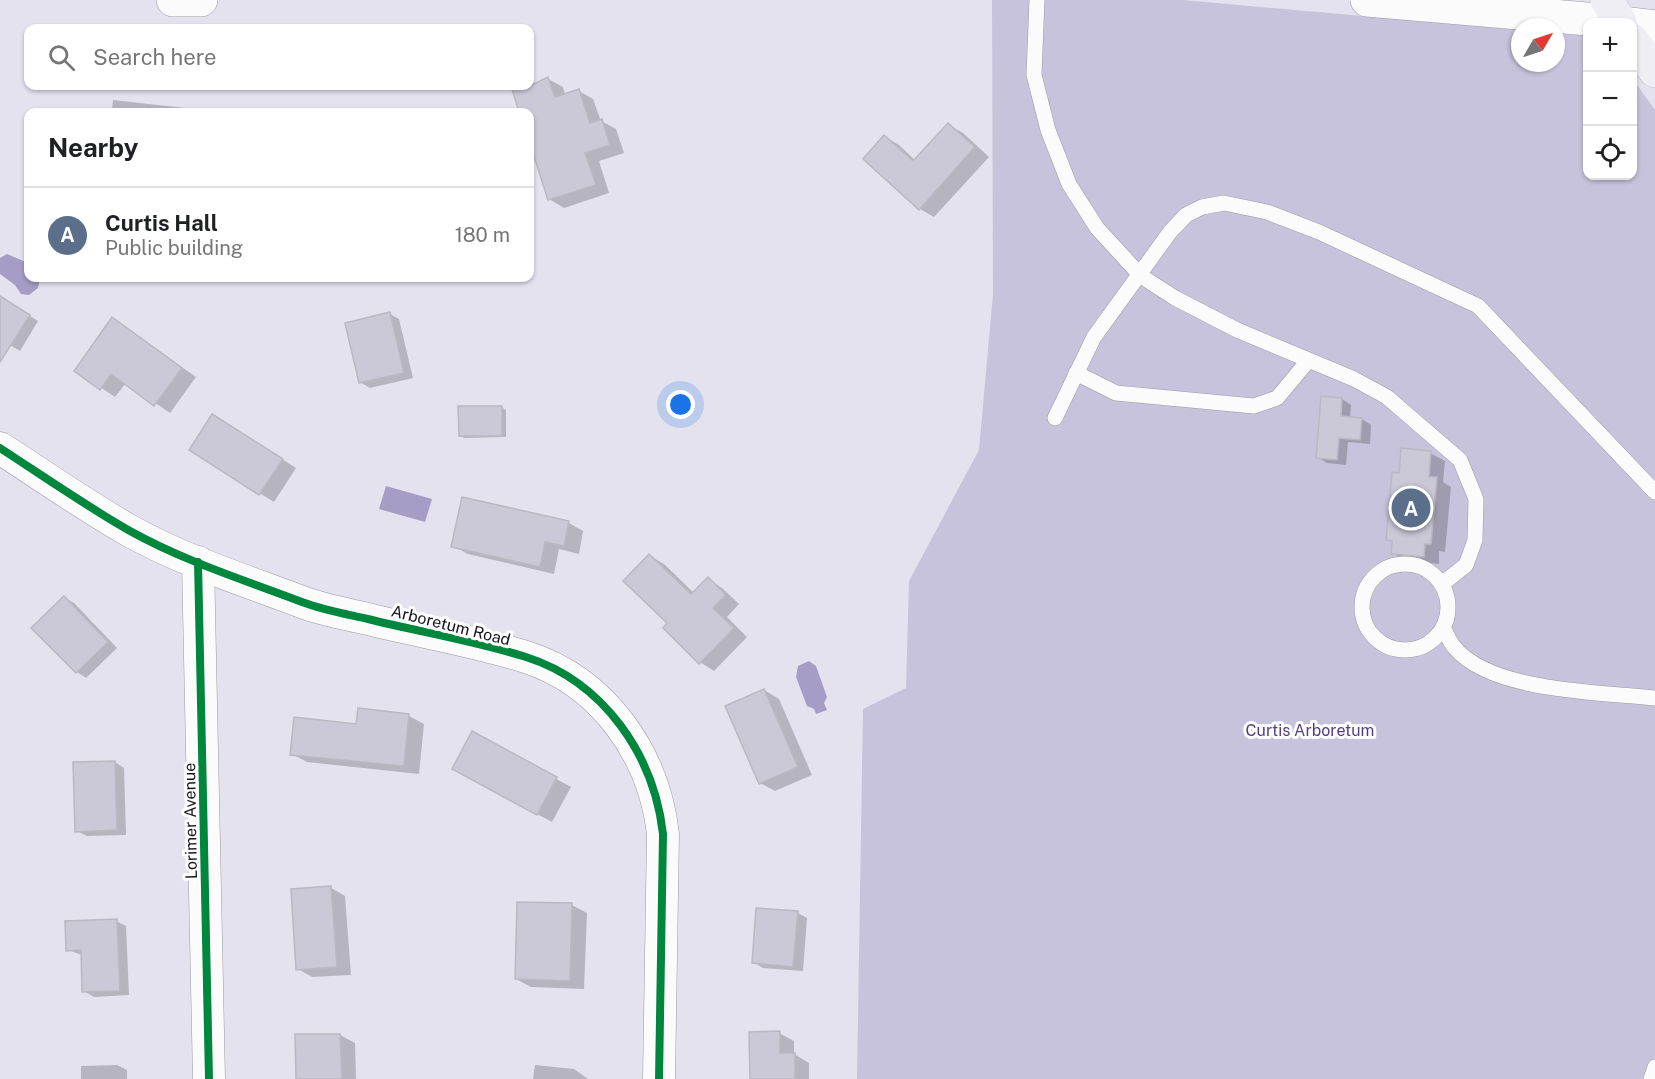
<!DOCTYPE html>
<meta charset="utf-8">
<style>
:root{--surface:#fff;--page:#f2f2f2;--text:#202124;--muted:#757577;--line:#e0e0e0;--accent:#7c3aed}
body{margin:0;font-family:"Public Sans",sans-serif;background:var(--page);color:var(--text)}
.controls{position:absolute;right:18px;top:18px;display:grid;overflow:hidden;border-radius:12px;box-shadow:0 2px 4px #0004}
.controls button{width:54px;height:54px;display:grid;place-items:center;padding:0;border:0;border-bottom:2px solid var(--line);background:var(--surface);color:var(--text);font:30px sans-serif}
.compass{position:absolute;left:1511px;top:18px;width:54px;height:54px;border-radius:50%;background:var(--surface);box-shadow:0 2px 4px #0004;rotate:51deg}
.you{position:absolute;left:681px;top:405px;width:21px;height:21px;margin:-15px;border:4px solid #fff;border-radius:50%;background:#1a73e8;box-shadow:0 0 0 9px #1a73e833}
.badge{display:grid;place-items:center;width:39px;height:39px;border-radius:50%;background:var(--accent);color:#fff;font-size:20px;font-weight:700}
.pin{position:absolute;translate:-50% -50%;border:3px solid #fff;box-shadow:0 2px 6px #0006}
.list{margin:0;padding:0;list-style:none}
h2{display:flex;justify-content:space-between;align-items:center;height:78px;margin:0;padding:0 24px;font-size:26px}
h2 small{font-size:20px;font-weight:400;color:var(--muted)}
.list li{display:grid;grid-template-columns:39px 1fr auto;gap:18px;align-items:center;box-sizing:border-box;height:96px;padding:0 24px;border-top:2px solid var(--line)}
.list b{display:block;font-size:22px;white-space:nowrap}
.list p{margin:0;font-size:20px;white-space:nowrap;color:var(--muted)}
.list em{font-size:20px;font-style:normal;color:var(--muted)}
.icon{flex:none;width:33px;height:33px;fill:none;stroke:currentColor;stroke-width:2;stroke-linecap:round;stroke-linejoin:round}
.map{position:relative;flex:none;width:1655px;height:1079px;overflow:hidden}
.search{position:absolute;background:var(--surface);box-shadow:0 2px 4px #0004;left:24px;top:24px;width:510px;height:66px;display:flex;align-items:center;gap:15px;box-sizing:border-box;padding:0 21px;border-radius:12px;color:var(--muted);font-size:22px}
.panel{position:absolute;background:var(--surface);box-shadow:0 2px 4px #0004;left:24px;top:108px;width:510px;height:174px;border-radius:12px}
.map>svg:first-child{display:block}
.green{fill:#c7c3dc}
.water{fill:#a69dc6}
.shadow{fill:#0003}
.building{fill:#cbc8d8;stroke:#bab8c2;stroke-width:1.5}
.lines{fill:none;stroke-linecap:round;stroke-linejoin:round}
.lane-casing{stroke:#9b99a3;stroke-width:16}
.street-casing{stroke:#9b99a3;stroke-width:33}
.secondary-casing{stroke:#9b99a3;stroke-width:34}
.primary-casing{stroke:#c2c1c7;stroke-width:34}
.lane{stroke:#fbfbfc;stroke-width:15}
.street{stroke:#fbfbfc;stroke-width:32}
.secondary{stroke:#fbfbfc;stroke-width:33}
.primary{stroke:#efeef5;stroke-width:33}
.cycleway-casing{stroke:#fff;stroke-width:11}
.cycleway{stroke:#00873e;stroke-width:8}
.labels{text-anchor:middle;stroke-width:6;stroke-linejoin:round;paint-order:stroke}
.street-label{font-size:16px;fill:#14131b;stroke:#fff}
.park-label{font-size:16px;fill:#513f82;stroke:#fff}
</style>
<div class="map">
<svg width="1655" height="1079" viewBox="0 0 1655 1079">
<rect width="100%" height="100%" fill="#e4e2ee"/>
<!-- green -->
<polygon class="green" points="992,0 1183,0 1520,30 1520,63 1556,63 1556,33 1587,36 1588,176 1632,176 1633,79 1655,110 1655,1079 857,1079 863,709 906,688 909,581 979,450 993,294"/>
<!-- water -->
<g class="water">
<polygon points="7,254 28,263 28,278 40,278 38,288 29,295 21,294 15,285 0,274 0,258"/>
<polygon points="386,486 432,499 425,522 379,509"/>
<polygon points="809,661 816,666 827,697 824,703 827,710 816,714 814,709 807,706 796,677 798,666"/>
</g>
<!-- shadow -->
<g class="shadow">
<polygon points="548,79 563,87 565,95 579,91 593,99 601,121 616,129 624,153 599,161 609,193 564,208 549,199 530,139 530,112 521,112 514,90"/>
<polygon points="113,100 203,110 208,112 112,112"/>
<polygon points="948,125 963,133 989,157 934,217 920,209 885,137 899,145 916,161"/>
<polygon points="0,297 38,321 20,351 0,339"/>
<polygon points="390,314 399,319 413,378 370,388 360,382"/>
<polygon points="113,319 196,377 170,413 126,383 115,397 76,371"/>
<polygon points="1342,399 1351,405 1350,418 1362,419 1371,425 1370,444 1348,442 1346,465 1327,463 1317,457"/>
<polygon points="501,407 506,410 506,437 464,438 460,435"/>
<polygon points="227,424 296,468 274,502 191,450"/>
<polygon points="1430,453 1445,461 1443,482 1451,487 1445,552 1439,551 1439,564 1407,561 1392,553 1393,542 1387,539 1400,475"/>
<polygon points="464,498 569,523 583,531 579,554 559,549 554,574 468,554 453,546"/>
<polygon points="650,556 664,564 694,593 708,579 722,588 739,604 727,617 747,637 714,671 700,662 669,623"/>
<polygon points="65,598 74,603 117,648 86,678 77,672"/>
<polygon points="764,690 779,699 812,775 775,791 760,783"/>
<polygon points="359,710 409,716 424,724 419,774 307,762 292,754 358,725"/>
<polygon points="472,733 571,787 552,822 468,777"/>
<polygon points="115,762 124,768 126,835 87,836 77,831"/>
<polygon points="331,888 345,896 351,975 312,977 298,969"/>
<polygon points="518,903 572,905 587,913 584,989 531,987 516,979"/>
<polygon points="798,913 807,918 803,971 763,968 753,962"/>
<polygon points="116,921 126,926 129,995 94,997 84,991 82,955 68,950"/>
<polygon points="779,1033 794,1041 794,1054 809,1063 809,1079 751,1079"/>
<polygon points="340,1035 355,1043 356,1079 298,1079 296,1036"/>
<polygon points="117,1065 127,1070 127,1079 81,1079 81,1066"/>
<polygon points="535,1065 574,1069 588,1079 533,1079"/>
</g>
<!-- building -->
<g class="building">
<polygon points="548,77 555,97 579,89 590,123 602,119 610,145 585,153 596,185 548,200 530,144 530,112 519,112 512,89 530,86"/>
<polygon points="948,123 975,147 919,210 863,159 884,135 913,161"/>
<polygon points="0,296 30,315 0,362"/>
<polygon points="390,312 404,373 359,383 345,323"/>
<polygon points="112,317 182,368 154,406 111,374 100,390 74,371"/>
<polygon points="1321,396 1342,398 1341,416 1362,418 1360,440 1339,438 1337,460 1316,458"/>
<polygon points="458,406 502,406 502,436 459,436"/>
<polygon points="212,414 283,459 259,495 189,450"/>
<polygon points="1401,448 1431,451 1429,477 1437,477 1431,544 1425,544 1424,557 1391,554 1392,541 1386,540 1392,472 1399,473"/>
<polygon points="462,497 569,521 564,546 545,542 540,567 451,547"/>
<polygon points="649,554 691,594 708,577 726,595 713,608 734,628 699,664 663,628 667,623 623,581"/>
<polygon points="64,596 108,642 76,673 31,628"/>
<polygon points="764,689 798,767 759,784 725,706"/>
<polygon points="358,708 409,714 404,766 290,755 294,717 356,724"/>
<polygon points="472,731 557,777 537,815 452,769"/>
<polygon points="115,761 117,830 75,832 73,762"/>
<polygon points="331,886 337,967 296,970 291,889"/>
<polygon points="517,902 572,903 570,981 515,979"/>
<polygon points="756,908 798,911 793,967 752,963"/>
<polygon points="117,919 120,991 82,992 81,950 66,951 65,921"/>
<polygon points="780,1031 780,1053 795,1053 795,1079 750,1079 749,1032"/>
<polygon points="295,1034 340,1034 342,1079 296,1079"/>
</g>
<g class="lines">
<defs>
<g id="lane">
<polyline points="1037,0 1034,75 1048,130 1069,184 1097,228 1141,276 1175,298 1237,330 1354,379 1387,397 1460,460 1476,499 1475,540 1466,565 1442,584"/>
<polyline points="1076,373 1116,393 1254,406 1277,398 1308,361"/>
<polyline points="1055,418 1094,337 1170,232 1186,215 1202,207 1224,203 1267,212 1319,232 1478,306 1655,492"/>
<circle cx="1405" cy="607" r="43"/>
<path d="M1443 628C1447 634 1450 643 1455 648 1492 692 1601 692 1655 698"/>
<polyline points="1651,1079 1655,1067"/>
</g>
<g id="street">
<path d="M0 448C43 476 86 506 130 531 184 561 244 580 302 602 323 610 346 614 368 619 420 632 475 641 526 657 604 682 654 755 663 834L659 1079"/>
<polyline points="198,562 209,1079"/>
</g>
<g id="secondary">
<polyline points="173,0 201,0"/>
<polyline points="1367,0 1622,22"/>
<polyline points="1632,24 1655,27"/>
</g>
<g id="primary">
<polyline points="1607,0 1620,22"/>
<polyline points="1632,40 1655,71"/>
</g>
</defs>
<!-- lane casing -->
<use href="#lane" class="lane-casing"/>
<!-- street casing -->
<use href="#street" class="street-casing"/>
<!-- secondary casing -->
<use href="#secondary" class="secondary-casing"/>
<!-- primary casing -->
<use href="#primary" class="primary-casing"/>
<!-- lane -->
<use href="#lane" class="lane"/>
<!-- street -->
<use href="#street" class="street"/>
<!-- secondary -->
<use href="#secondary" class="secondary"/>
<!-- primary -->
<use href="#primary" class="primary"/>
<defs>
<g id="cycleway">
<path d="M0 448C43 476 86 506 130 531 184 561 244 580 302 602 323 610 346 614 368 619 420 632 475 641 526 657 604 682 654 755 663 834L659 1079"/>
<polyline points="198,562 209,1079"/>
</g>
</defs>
<!-- cycleway casing -->
<use href="#cycleway" class="cycleway-casing"/>
<!-- cycleway -->
<use href="#cycleway" class="cycleway"/>
</g>
<g class="labels">
<!-- street labels -->
<g class="street-label">
<text transform="translate(451 625) rotate(14)" y="6">Arboretum Road</text>
<text transform="translate(190 821) rotate(-91)" y="6">Lorimer Avenue</text>
</g>
<!-- park labels -->
<g class="park-label">
<text x="1310" y="736">Curtis Arboretum</text>
</g>
</g>
</svg>
<div class="controls">
<button>+</button>
<button>−</button>
<button><svg class="icon" aria-label="locate" viewBox="0 0 24 24"><circle cx="12" cy="12" r="6"/><path d="M12 2v4M12 18v4M2 12h4M18 12h4"/></svg></button>
</div>
<svg class="compass" viewBox="-18 -18 36 36"><path d="M0-13l5 13h-10z" fill="#e53935"/><path d="M0 13l5-13h-10z" fill="#757577"/></svg>
<div class="you"></div>
<div class="pin badge" style="left:1411px;top:508px;background:#5c6f8a">A</div>
<div class="search"><svg class="icon" aria-label="search" viewBox="0 0 24 24"><circle cx="10" cy="10" r="6"/><path d="M15 15l6 6"/></svg>Search here</div>
<section class="panel">
<h2>Nearby<small></small></h2>
<ul class="list">
<li><span class="badge" style="background:#5c6f8a">A</span><div><b>Curtis Hall</b><p>Public building</p></div><em>180 m</em></li>
</ul>
</section>
</div>
